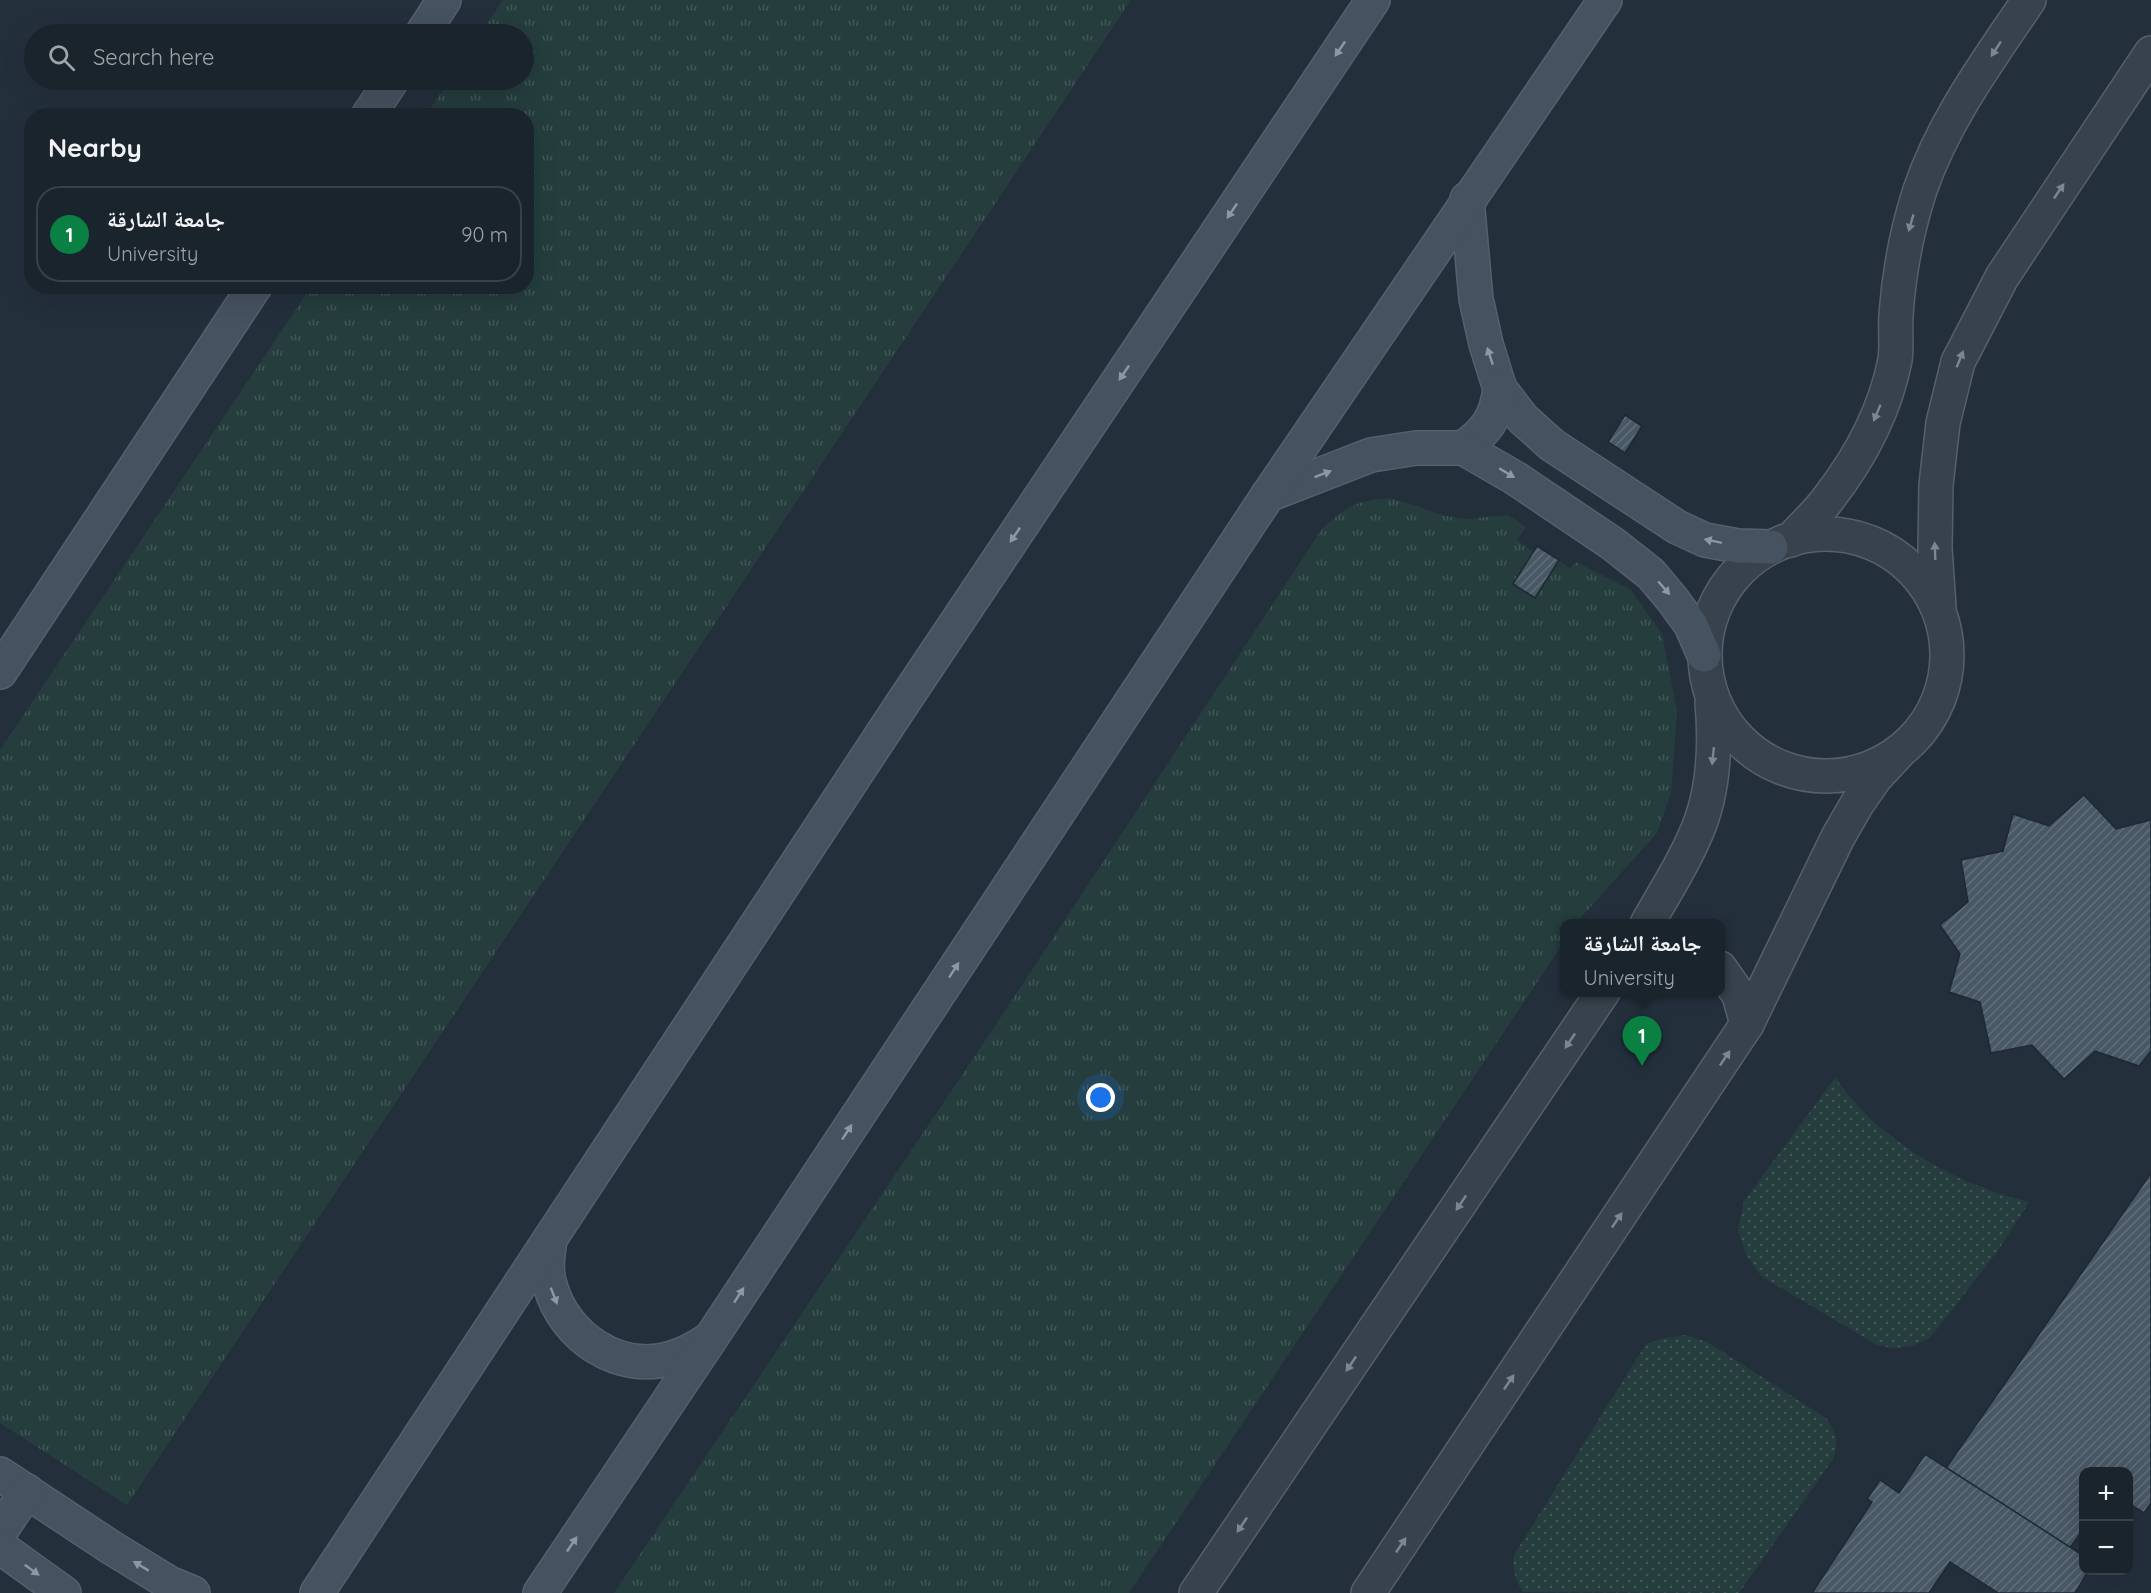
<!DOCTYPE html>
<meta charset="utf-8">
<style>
:root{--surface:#1a242d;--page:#232c35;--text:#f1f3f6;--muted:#9fa4aa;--line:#384149;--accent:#0b8043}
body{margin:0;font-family:Quicksand,"Noto Naskh Arabic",sans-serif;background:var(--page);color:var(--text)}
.controls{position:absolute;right:18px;bottom:18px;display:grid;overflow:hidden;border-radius:12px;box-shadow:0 6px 24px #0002}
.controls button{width:54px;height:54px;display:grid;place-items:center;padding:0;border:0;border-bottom:2px solid var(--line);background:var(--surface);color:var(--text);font:30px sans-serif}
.you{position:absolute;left:1101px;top:1098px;width:21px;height:21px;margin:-15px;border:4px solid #fff;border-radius:50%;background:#1a73e8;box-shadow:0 0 0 9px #1a73e833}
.badge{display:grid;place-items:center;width:39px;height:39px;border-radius:50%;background:var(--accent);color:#fff;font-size:20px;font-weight:700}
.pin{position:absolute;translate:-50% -50px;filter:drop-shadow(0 2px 3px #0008)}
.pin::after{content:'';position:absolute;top:32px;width:21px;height:18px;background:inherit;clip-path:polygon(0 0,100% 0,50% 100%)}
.popup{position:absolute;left:1560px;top:919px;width:165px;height:78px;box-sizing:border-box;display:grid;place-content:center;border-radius:12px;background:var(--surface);filter:drop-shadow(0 2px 4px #0005);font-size:20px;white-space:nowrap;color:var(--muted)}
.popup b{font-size:22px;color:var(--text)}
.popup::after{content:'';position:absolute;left:50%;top:100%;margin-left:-12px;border:12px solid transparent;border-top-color:var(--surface)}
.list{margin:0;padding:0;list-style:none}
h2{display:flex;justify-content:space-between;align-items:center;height:78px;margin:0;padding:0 24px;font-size:26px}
h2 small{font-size:20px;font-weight:400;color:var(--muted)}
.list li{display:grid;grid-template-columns:39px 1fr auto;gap:18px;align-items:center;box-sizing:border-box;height:96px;margin:0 12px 12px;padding:0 12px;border:2px solid var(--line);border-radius:24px}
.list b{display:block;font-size:22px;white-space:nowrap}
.list p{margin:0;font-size:20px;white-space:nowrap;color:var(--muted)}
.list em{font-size:20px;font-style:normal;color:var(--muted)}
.icon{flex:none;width:33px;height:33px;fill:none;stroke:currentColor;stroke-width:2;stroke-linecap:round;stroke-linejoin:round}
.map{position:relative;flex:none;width:2151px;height:1593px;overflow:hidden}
.search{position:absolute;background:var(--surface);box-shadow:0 6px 24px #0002;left:24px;top:24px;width:510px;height:66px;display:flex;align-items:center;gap:15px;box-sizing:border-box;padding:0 21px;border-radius:33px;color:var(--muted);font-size:22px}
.panel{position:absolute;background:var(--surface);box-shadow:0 6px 24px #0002;left:24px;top:108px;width:510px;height:186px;border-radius:24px}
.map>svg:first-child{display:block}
.grass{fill:url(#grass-tufts)}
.garden{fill:url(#garden-dots)}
.building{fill:url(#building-hatch);stroke:#1e2933;stroke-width:1.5}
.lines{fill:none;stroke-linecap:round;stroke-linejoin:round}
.street-casing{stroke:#55606a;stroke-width:36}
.secondary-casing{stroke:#55606a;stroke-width:36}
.street{stroke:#37424c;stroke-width:33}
.secondary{stroke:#45525f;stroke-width:33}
.oneway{fill:#8c98a3}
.oneway2{fill:#7b8690}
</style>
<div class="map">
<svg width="2151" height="1593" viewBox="0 0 2151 1593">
<defs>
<pattern id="grass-tufts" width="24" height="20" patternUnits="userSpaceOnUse" patternTransform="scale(1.5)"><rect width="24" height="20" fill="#253d3d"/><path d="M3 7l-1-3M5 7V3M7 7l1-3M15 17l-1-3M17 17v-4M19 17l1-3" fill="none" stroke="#425758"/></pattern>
<pattern id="garden-dots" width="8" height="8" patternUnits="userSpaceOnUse" patternTransform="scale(1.5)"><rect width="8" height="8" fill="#253d3d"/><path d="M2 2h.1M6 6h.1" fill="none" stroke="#425758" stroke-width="1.8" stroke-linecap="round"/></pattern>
<pattern id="building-hatch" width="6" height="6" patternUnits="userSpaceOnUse" patternTransform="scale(1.5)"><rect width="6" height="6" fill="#495865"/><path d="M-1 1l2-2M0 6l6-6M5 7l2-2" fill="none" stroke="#616e7a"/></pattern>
</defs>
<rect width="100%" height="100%" fill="#23303c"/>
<!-- grass -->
<g class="grass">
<polygon points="503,0 1131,0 127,1505 0,1423 0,750 311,287 526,286 526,116 426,115 450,80 524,80 524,34 480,34"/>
<path d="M1389 498 1417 506 1441 515 1465 519 1508 515 1526 527 1517 540 1533 552 1513 584 1534 598 1559 560 1570 569 1576 562 1631 590 1662 634 1677 711 1671 793 1657 833 1576 923 1564 924V942L1129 1593H614L999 1020 1322 529C1347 506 1355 501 1389 498Z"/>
</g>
<!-- garden -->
<g class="garden">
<path d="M1835 1078C1847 1093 1860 1110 1875 1123 1920 1162 1971 1188 2029 1202L1997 1252 1930 1338 1911 1346 1893 1348 1877 1345 1761 1276 1746 1254 1738 1230 1744 1201Z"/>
<path d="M1686 1335 1707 1342 1826 1418C1837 1435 1839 1440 1833 1459L1739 1593 1523 1592C1515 1580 1512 1569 1514 1555L1646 1344 1665 1338Z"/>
</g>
<!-- building -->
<g class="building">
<polygon points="1625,415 1642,426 1625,453 1608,442"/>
<polygon points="1537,546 1559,560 1535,598 1513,584"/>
<polygon points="2084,795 2116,829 2151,820 2151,1051 2139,1066 2095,1051 2064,1079 2032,1045 1991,1053 1980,1002 1949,992 1960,954 1940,925 1968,902 1961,860 2003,851 2013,814 2049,826"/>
<polygon points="2151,1173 2151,1503 2144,1513 2128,1503 2128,1472 2084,1472 2084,1528 2070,1548 1946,1468"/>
<polygon points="1925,1454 2084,1556 2084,1570 2089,1570 2075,1593 1998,1593 1950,1562 1929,1593 1812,1593 1872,1502 1867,1499 1880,1480 1899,1493"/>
</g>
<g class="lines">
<defs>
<g id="street">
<circle cx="1826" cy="655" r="121"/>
<path d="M1791 540C1803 526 1817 514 1828 499 1859 459 1885 411 1895 360 1897 346 1895 330 1896 315 1899 272 1907 230 1920 190 1944 120 1988 61 2029 0"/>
<polyline points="1939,607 1935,548 1936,485 1943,423 1958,362 2002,277 2151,53"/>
<path d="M1647 924C1663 895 1681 868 1694 838 1714 796 1716 748 1712 703"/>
<polyline points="1720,968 1739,995 1747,1024"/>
<polyline points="1196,1593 1603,992"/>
<polyline points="1368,1593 1747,1024 1838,837 1857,804 1875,778 1900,751"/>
</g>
<g id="secondary">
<polyline points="422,34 444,0"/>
<polyline points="368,116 392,80"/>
<polyline points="1467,199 1476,299 1486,344 1500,389 1523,419 1552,445 1677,527 1705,540 1738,546 1771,547"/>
<path d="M1463 448C1487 431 1496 418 1500 389"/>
<polyline points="1268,495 1371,455 1416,448 1463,448 1515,478 1613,544 1651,574 1672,599 1691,625 1704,655"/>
<polyline points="0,672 255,286"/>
<path d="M550 1239C548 1254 545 1270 550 1285 564 1337 619 1374 672 1358 686 1354 698 1347 710 1339"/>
<polyline points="0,1474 112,1548 171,1584 193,1593"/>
<polyline points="0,1532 27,1491"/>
<polyline points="0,1547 64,1593"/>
<polyline points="317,1593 902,704 1373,0"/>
<polyline points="540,1593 711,1338 1268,495 1605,0"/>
</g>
</defs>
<!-- street casing -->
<use href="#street" class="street-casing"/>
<!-- secondary casing -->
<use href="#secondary" class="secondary-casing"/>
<!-- street -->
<use href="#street" class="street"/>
<!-- secondary -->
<use href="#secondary" class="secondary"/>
</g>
<!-- one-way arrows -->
<defs><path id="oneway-solid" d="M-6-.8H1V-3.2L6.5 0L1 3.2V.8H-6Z" transform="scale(1.5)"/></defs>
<g class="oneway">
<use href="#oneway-solid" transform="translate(1340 49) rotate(124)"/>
<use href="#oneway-solid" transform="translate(1232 211) rotate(124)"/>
<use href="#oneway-solid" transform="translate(1490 356) rotate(-108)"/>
<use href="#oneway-solid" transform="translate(1124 373) rotate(124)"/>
<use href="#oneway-solid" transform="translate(1507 473) rotate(31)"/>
<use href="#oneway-solid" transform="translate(1323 474) rotate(-21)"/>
<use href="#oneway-solid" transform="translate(1015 535) rotate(124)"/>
<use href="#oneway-solid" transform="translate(1713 541) rotate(-168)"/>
<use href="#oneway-solid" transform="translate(1664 588) rotate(49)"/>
<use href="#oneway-solid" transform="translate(954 970) rotate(-57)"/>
<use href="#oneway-solid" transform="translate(847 1132) rotate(-57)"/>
<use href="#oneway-solid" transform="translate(739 1295) rotate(-57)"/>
<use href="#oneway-solid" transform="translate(554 1296) rotate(69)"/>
<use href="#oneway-solid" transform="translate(572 1544) rotate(-56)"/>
<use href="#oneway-solid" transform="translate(141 1566) rotate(-149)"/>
<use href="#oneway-solid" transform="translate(32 1570) rotate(36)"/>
</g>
<g class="oneway2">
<use href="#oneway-solid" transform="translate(1996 49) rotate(123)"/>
<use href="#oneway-solid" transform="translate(2059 191) rotate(-56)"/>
<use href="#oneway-solid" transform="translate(1911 223) rotate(106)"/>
<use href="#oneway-solid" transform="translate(1960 359) rotate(-68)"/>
<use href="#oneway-solid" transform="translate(1877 413) rotate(113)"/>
<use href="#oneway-solid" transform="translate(1935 551) rotate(-92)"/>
<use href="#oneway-solid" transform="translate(1713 756) rotate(96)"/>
<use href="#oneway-solid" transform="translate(1570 1041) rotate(124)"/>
<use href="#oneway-solid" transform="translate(1725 1058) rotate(-56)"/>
<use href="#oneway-solid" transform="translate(1461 1203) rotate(124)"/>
<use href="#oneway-solid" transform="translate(1617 1220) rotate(-56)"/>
<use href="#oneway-solid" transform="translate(1351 1364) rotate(124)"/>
<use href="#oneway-solid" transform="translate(1509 1382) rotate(-56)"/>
<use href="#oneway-solid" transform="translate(1242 1525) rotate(124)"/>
<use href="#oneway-solid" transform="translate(1401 1545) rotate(-56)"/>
</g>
</svg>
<div class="controls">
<button>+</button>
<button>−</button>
</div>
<div class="you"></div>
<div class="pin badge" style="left:1642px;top:1066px">1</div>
<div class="popup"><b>جامعة الشارقة</b>University</div>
<div class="search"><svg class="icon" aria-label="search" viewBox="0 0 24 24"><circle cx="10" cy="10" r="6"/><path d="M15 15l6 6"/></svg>Search here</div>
<section class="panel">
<h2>Nearby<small></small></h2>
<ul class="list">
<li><span class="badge">1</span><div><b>جامعة الشارقة</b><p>University</p></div><em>90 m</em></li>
</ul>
</section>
</div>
